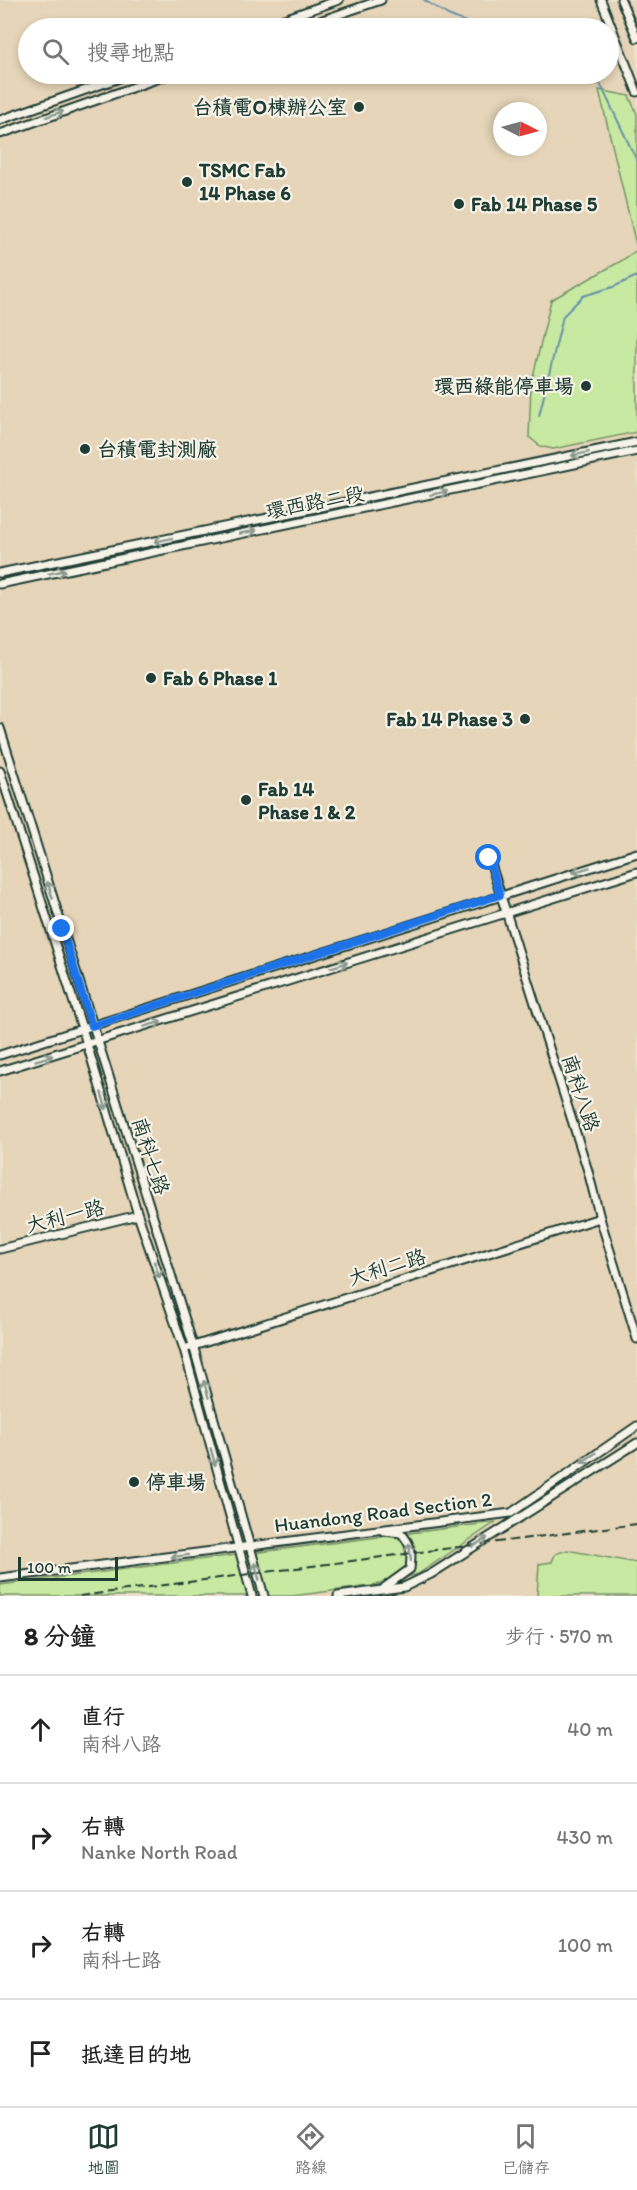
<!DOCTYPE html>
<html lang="zh-TW">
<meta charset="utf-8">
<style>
:root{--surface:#fff;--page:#f6f6f6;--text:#222;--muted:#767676;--line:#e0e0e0;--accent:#1f3d34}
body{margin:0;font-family:Itim,"LXGW WenKai TC",sans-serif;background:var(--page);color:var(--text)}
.compass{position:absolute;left:493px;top:102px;width:54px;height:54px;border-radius:50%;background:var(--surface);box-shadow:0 3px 9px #0003;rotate:96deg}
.scale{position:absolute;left:18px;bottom:15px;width:100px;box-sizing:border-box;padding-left:6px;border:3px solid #1f3d34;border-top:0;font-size:16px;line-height:21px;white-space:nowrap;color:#1f3d34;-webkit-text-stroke:4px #f7f3e8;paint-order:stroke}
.stop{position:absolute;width:18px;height:18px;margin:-14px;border:4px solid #1a73e8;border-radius:50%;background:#fff}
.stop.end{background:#1a73e8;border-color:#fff;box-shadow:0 2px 6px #0008}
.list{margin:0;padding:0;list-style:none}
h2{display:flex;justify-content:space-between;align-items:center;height:78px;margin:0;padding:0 24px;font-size:26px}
h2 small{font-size:20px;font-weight:400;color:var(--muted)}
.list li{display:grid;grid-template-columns:39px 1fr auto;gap:18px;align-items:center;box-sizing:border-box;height:108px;padding:0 24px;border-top:2px solid var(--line)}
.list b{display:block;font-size:22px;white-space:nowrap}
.list p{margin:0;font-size:20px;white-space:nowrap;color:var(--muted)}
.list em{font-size:20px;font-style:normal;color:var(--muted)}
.icon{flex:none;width:33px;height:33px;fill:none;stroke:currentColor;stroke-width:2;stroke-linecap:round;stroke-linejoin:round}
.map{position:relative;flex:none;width:637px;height:1596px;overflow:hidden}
.search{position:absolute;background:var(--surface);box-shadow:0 3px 9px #0003;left:18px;right:18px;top:18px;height:66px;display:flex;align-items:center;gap:15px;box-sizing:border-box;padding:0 21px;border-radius:33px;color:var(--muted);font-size:22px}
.sheet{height:510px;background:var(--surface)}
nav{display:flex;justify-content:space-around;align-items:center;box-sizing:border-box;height:84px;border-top:2px solid var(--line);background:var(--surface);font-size:16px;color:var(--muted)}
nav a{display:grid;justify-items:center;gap:3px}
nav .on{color:var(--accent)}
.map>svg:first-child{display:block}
.built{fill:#e6d5b8;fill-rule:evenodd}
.green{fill:#c8e9a1;stroke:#74936a;stroke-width:1.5}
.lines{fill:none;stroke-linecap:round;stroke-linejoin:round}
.stream{stroke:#6894a9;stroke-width:2}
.minor-casing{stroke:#1f3d34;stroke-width:11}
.minor{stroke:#f7f3e8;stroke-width:7}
.rail{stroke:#1f3d34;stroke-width:2;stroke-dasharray:9 4.5;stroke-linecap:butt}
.oneway{stroke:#8b988e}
.route{stroke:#1a73e8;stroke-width:8}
.poi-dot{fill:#1f3d34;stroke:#f7f3e8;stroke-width:2}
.labels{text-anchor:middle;stroke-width:4.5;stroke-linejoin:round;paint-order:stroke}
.poi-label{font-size:20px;font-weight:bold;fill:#1f3d34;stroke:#f7f3e8;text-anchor:start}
.street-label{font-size:20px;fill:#1f3d34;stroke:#f7f3e8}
</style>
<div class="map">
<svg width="637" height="1596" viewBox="0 0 637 1596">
<rect width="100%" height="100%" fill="#ede1cc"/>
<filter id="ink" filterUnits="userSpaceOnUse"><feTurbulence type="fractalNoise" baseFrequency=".0167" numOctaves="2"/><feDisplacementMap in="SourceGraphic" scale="12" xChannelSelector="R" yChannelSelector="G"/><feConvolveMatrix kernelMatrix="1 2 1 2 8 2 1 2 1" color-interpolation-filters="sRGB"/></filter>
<g filter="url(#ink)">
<!-- built -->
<path class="built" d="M0 0H637V1596H0ZM28 28H608V74H28ZM502 111H538V147H502Z"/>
<!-- green -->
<g class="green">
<polygon points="599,90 629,96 637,114 637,249"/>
<polygon points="637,250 637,432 553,449 540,446 529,437 531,385 551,300 621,261"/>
<polygon points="496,1522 418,1574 371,1586 292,1596 0,1596 0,1585"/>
<polygon points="567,1550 637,1563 637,1596 537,1596 539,1564 552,1562 555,1554"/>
</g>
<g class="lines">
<!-- stream -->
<g class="stream">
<polyline points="424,0 448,15 481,28"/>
<polyline points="593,74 596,75 637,161"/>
<polyline points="539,416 563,316 583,296 613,287 637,276"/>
</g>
<defs>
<g id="minor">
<polyline points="601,0 637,92"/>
<polyline points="621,0 637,38"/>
<polyline points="258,28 339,0"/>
<polyline points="299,28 381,0"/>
<polyline points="0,120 131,74"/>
<polyline points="0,134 171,74"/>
<polyline points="0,573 637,442"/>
<polyline points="0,584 637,451"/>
<polyline points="0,728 193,1345 264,1596"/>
<polyline points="0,771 87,1044 138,1215 184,1349 252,1596"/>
<polyline points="489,858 588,1171 600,1218 637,1339"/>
<polyline points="0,1055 637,853"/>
<polyline points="0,1071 637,872"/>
<polyline points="0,1249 138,1215"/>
<polyline points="184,1349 600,1218"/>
<path d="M384 1531 401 1533C412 1545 412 1553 410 1569L385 1587"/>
<polyline points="0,1578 511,1513 637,1426"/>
<polyline points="338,1596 404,1587 431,1574 637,1443"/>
</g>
</defs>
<!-- minor casing -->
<use href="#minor" class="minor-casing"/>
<!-- minor -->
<use href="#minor" class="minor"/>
<!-- rail -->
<polyline class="rail" points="80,1596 637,1524"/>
</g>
<!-- one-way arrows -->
<defs><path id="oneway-shaft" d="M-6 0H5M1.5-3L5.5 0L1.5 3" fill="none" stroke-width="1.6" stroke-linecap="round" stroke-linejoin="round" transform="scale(1.5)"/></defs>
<g class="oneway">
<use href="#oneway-shaft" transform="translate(55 114) rotate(-19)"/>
<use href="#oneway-shaft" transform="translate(580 454) rotate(168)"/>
<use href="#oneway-shaft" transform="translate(439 493) rotate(-12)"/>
<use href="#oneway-shaft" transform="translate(248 532) rotate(-11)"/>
<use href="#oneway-shaft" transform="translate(163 540) rotate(168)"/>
<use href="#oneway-shaft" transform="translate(57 572) rotate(-12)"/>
<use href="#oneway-shaft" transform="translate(581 870) rotate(163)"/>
<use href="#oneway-shaft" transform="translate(50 890) rotate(-107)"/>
<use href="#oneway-shaft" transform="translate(339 965) rotate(-17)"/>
<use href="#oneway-shaft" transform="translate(153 1024) rotate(-17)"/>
<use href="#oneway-shaft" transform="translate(44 1058) rotate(-17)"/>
<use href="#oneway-shaft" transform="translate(104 1101) rotate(73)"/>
<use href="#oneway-shaft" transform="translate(157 1270) rotate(71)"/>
<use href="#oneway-shaft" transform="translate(206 1389) rotate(-106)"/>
<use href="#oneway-shaft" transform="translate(213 1457) rotate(75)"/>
<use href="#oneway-shaft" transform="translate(588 1458) rotate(146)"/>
<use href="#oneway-shaft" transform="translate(480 1542) rotate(-32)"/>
<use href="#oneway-shaft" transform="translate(410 1552) rotate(-96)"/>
<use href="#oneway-shaft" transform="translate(180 1556) rotate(173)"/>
<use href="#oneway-shaft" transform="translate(257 1571) rotate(-105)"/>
</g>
</g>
<g class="lines" filter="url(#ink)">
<!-- route -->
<polyline class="route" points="62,929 92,1026 500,895 489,858"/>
</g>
<!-- markers -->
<g class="poi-dot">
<circle cx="359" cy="107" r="6"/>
<circle cx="187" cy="182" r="6"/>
<circle cx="459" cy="204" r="6"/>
<circle cx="586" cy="386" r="6"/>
<circle cx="85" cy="449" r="6"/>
<circle cx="151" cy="678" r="6"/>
<circle cx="525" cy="719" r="6"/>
<circle cx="246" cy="800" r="6"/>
<circle cx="134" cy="1482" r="6"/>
</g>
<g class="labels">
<!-- poi labels -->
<g class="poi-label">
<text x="347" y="114" text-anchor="end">台積電O棟辦公室</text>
<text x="199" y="177">TSMC Fab<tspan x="199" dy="23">14 Phase 6</tspan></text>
<text x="471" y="211">Fab 14 Phase 5</text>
<text x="574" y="393" text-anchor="end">環西綠能停車場</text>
<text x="97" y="456">台積電封測廠</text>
<text x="163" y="685">Fab 6 Phase 1</text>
<text x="513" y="726" text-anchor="end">Fab 14 Phase 3</text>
<text x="258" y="796">Fab 14<tspan x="258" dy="23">Phase 1 &amp; 2</tspan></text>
<text x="146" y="1489">停車場</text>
</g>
<!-- street labels -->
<g class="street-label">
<text transform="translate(315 502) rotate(-11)" y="7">環西路二段</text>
<text transform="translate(581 1093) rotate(72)" y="7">南科八路</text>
<text transform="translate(151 1156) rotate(72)" y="7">南科七路</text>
<text transform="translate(65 1216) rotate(-14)" y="7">大利一路</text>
<text transform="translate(387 1267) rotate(-17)" y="7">大利二路</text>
<text transform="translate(383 1512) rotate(-7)" y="7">Huandong Road Section 2</text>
</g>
</g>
</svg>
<svg class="compass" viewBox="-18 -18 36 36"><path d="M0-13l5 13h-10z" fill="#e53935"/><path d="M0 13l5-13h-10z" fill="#767676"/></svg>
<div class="scale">100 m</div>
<div class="stop" style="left:489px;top:858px"></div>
<div class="stop end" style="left:62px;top:929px"></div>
<div class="search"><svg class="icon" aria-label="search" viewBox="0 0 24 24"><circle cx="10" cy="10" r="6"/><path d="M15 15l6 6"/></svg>搜尋地點</div>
</div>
<section class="sheet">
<h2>8 分鐘<small>步行 · 570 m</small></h2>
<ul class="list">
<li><svg class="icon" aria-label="ahead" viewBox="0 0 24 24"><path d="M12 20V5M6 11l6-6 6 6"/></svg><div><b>直行</b><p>南科八路</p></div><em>40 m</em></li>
<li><svg class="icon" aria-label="right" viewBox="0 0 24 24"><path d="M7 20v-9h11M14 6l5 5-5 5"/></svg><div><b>右轉</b><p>Nanke North Road</p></div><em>430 m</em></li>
<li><svg class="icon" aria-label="right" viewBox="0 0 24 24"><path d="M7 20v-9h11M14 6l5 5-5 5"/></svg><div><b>右轉</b><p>南科七路</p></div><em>100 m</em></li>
<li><svg class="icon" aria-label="arrive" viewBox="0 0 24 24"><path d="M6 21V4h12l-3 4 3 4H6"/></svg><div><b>抵達目的地</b></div></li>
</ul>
</section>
<nav>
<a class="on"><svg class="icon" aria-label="map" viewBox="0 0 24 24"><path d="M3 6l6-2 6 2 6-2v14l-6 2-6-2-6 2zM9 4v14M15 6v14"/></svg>地圖</a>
<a><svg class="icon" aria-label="directions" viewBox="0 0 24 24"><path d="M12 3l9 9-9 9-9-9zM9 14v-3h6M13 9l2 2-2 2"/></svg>路線</a>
<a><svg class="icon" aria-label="saved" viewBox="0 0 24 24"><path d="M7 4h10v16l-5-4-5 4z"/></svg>已儲存</a>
</nav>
